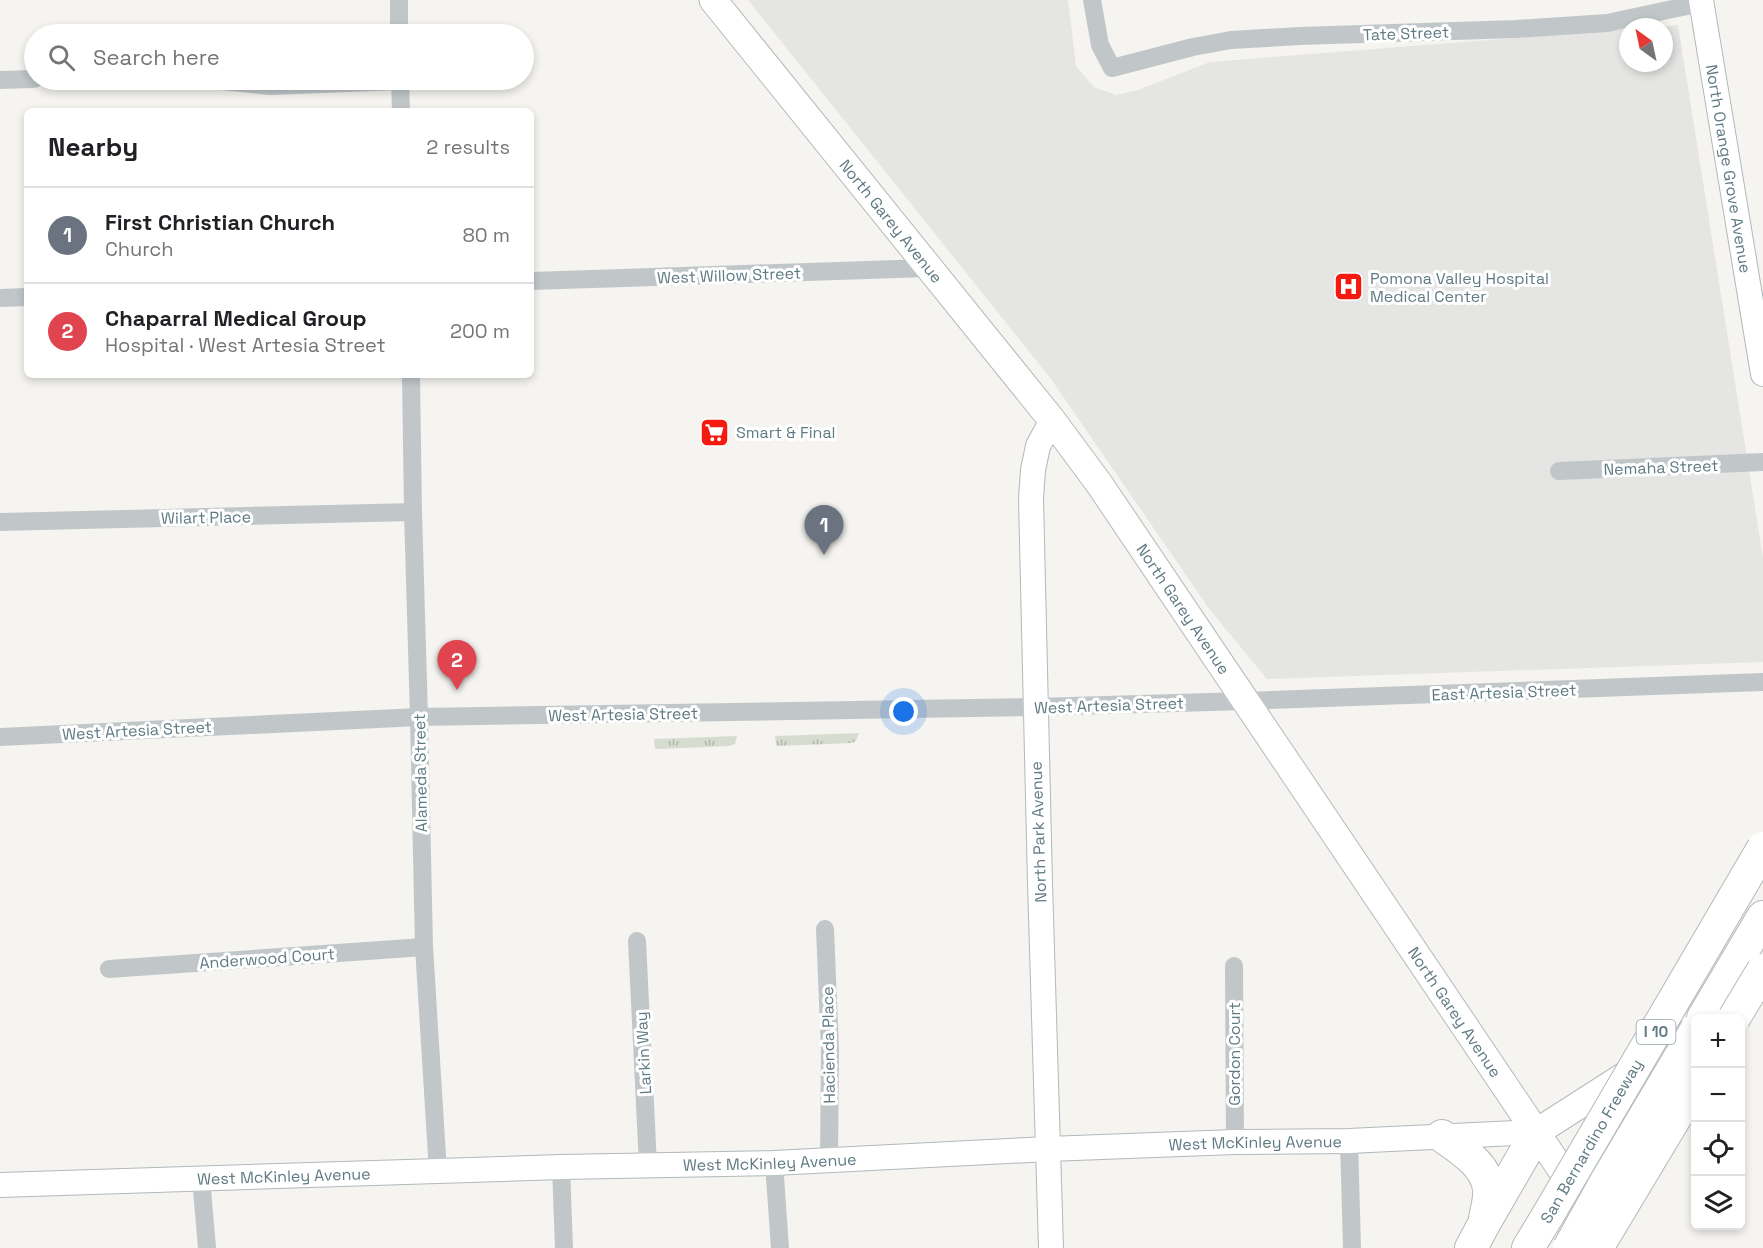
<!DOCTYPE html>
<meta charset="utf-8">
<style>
:root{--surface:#fff;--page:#f6f6f6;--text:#202124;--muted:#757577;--line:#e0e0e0;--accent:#111827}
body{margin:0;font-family:"Space Grotesk",sans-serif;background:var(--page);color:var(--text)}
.controls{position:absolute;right:18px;bottom:18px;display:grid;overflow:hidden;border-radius:9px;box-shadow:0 3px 9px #0003}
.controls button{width:54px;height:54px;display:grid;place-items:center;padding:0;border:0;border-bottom:2px solid var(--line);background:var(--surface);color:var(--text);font:30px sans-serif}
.compass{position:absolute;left:1619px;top:18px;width:54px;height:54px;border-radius:50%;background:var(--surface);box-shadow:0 3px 9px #0003;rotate:327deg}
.you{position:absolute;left:904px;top:712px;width:21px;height:21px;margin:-15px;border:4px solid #fff;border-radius:50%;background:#1a73e8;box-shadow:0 0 0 9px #1a73e833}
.badge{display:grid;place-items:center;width:39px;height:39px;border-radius:50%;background:var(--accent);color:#fff;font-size:20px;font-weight:700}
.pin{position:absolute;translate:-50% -50px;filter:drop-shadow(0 2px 3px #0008)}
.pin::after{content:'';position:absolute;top:32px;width:21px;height:18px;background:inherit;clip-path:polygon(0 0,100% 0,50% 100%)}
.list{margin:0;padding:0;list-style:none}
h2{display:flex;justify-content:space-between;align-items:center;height:78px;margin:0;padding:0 24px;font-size:26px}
h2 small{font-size:20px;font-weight:400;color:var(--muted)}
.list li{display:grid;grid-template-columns:39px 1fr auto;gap:18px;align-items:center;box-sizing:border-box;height:96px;padding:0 24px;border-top:2px solid var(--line)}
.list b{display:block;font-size:22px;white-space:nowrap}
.list p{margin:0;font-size:20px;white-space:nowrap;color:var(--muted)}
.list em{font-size:20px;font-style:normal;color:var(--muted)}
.icon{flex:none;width:33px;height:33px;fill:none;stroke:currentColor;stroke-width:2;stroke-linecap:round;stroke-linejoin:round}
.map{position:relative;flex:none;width:1763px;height:1248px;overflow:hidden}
.search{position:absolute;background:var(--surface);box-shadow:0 3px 9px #0003;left:24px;top:24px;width:510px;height:66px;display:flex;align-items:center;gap:15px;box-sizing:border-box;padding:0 21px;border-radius:33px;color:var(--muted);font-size:22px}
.panel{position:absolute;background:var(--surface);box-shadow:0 3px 9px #0003;left:24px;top:108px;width:510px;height:270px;border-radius:9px}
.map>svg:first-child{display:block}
.built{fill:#e5e5e3}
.grass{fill:url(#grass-tufts)}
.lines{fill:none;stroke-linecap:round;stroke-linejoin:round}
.secondary-casing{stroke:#b0b9bc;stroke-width:26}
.primary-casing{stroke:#b4babc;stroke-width:29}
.highway-casing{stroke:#b3b9ba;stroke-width:34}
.street{stroke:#c1c7c9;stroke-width:18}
.secondary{stroke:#fff;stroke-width:24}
.primary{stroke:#fff;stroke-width:27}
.highway{stroke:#fff;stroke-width:32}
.highway-bridge-casing{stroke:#b3b9ba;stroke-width:34;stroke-linecap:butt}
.highway-bridge{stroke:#fff;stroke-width:32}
.labels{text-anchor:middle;stroke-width:6;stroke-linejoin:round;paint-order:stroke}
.shield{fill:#fff;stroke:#90a3a9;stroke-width:1.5}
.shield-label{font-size:15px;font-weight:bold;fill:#607b84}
.street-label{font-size:16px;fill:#607b84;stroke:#fff}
.poi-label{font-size:16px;fill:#607b84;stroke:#fff;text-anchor:start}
</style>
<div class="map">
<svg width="1763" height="1248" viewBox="0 0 1763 1248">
<defs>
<pattern id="grass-tufts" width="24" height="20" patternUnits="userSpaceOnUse" patternTransform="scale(1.5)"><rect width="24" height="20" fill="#d7dcd0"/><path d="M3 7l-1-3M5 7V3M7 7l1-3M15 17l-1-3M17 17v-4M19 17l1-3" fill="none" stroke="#b2b7ae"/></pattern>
</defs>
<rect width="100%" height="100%" fill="#f5f4f0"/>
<!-- built -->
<polygon class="built" points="748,0 1068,0 1076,66 1094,87 1116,95 1138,90 1210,62 1628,29 1628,63 1664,63 1664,27 1656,27 1678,25 1763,558 1763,662 1267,679 1210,610 1051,379"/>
<!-- grass -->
<g class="grass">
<polygon points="859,733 856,741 852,743 778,746 776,745 775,736"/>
<polygon points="737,736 735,744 730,746 657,749 655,748 654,739"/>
</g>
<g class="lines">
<defs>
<g id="secondary">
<path id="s1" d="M1701 0 1763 374"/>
<path id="s2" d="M0 1185 561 1167 774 1163 1048 1149 1235 1142 1349 1141 1537 1132"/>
<polyline points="1051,1248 1040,883 1031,499 1033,470 1038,446 1052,420"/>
</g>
<g id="primary">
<path id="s3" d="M713 0 1052 420 1100 485 1579 1196"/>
<polyline points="1537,1132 1696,1030"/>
</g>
<g id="highway">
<polyline points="1703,1018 1763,917"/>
<path d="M1442 1136C1460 1149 1486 1164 1489 1189 1490 1198 1487 1209 1485 1218"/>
<polyline points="1471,1248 1485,1222 1537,1132"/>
<polyline points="1528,1248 1548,1215"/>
</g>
</defs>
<!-- secondary casing -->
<use href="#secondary" class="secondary-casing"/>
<!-- primary casing -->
<use href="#primary" class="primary-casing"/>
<!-- highway casing -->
<use href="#highway" class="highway-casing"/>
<!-- street -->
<g class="street">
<polyline points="399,0 399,34"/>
<polyline points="1092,0 1100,45 1112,68 1193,47 1231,40 1300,36 1516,29 1607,23 1701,3"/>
<polyline points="0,80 34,79"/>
<polyline points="211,80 270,86 400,81"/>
<polyline points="400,80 401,111"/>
<polyline points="531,281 928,268"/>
<polyline points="0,298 27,297"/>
<polyline points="411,375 413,512 419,717 424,947 438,1172"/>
<polyline points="1559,471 1763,462"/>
<polyline points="0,522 413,512"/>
<polyline points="0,737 419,717 1035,707 1246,701 1763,682"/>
<polyline points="825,929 830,1050 829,1160"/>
<polyline points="637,941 648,1165"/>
<polyline points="1234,966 1235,1142"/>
<polyline points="109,969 424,947"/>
<polyline points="1349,1141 1352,1248"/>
<polyline points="774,1163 780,1248"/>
<polyline points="561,1167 564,1248"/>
<polyline points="201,1178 207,1248"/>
</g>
<!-- secondary -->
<use href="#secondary" class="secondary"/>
<!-- primary -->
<use href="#primary" class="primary"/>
<!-- highway -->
<use href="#highway" class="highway"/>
<defs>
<g id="highway-bridge">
<polyline points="1734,1018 1763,970"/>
<polyline points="1548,1215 1763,848"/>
<polyline points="1569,1248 1604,1185 1696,1030"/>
<polyline points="1597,1248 1696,1083"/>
</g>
</defs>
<!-- highway-bridge casing -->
<use href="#highway-bridge" class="highway-bridge-casing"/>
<!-- highway-bridge -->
<use href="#highway-bridge" class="highway-bridge"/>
</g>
<!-- icons -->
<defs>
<symbol id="hospital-square" viewBox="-11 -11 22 22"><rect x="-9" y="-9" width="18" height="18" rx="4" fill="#f41a10" stroke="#fff"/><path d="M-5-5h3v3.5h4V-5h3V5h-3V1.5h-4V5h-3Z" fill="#fff"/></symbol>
<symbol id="supermarket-square" viewBox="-11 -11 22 22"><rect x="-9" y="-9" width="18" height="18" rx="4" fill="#f41a10" stroke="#fff"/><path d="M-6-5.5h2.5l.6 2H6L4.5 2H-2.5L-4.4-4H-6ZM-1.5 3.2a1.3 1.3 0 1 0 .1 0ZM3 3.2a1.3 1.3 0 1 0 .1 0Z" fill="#fff"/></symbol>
</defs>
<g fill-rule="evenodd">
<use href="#hospital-square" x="1332" y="270" width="33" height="33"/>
<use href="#supermarket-square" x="698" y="416" width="33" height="33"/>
</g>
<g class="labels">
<!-- shield labels -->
<rect class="shield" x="1636.5" y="1020" width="39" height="24" rx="4.5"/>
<g class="shield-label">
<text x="1656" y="1037">I 10</text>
</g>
<!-- street labels -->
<g class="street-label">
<text transform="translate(1406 33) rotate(-2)" y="6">Tate Street</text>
<text dy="6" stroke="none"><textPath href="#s1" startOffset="171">North Orange Grove Avenue</textPath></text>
<text dy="6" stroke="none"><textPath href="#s3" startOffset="284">North Garey Avenue</textPath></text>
<text transform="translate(729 275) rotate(-2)" y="6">West Willow Street</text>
<text transform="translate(1661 467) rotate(-2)" y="6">Nemaha Street</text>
<text transform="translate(206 517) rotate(-1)" y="6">Wilart Place</text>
<text dy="6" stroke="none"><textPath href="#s3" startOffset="770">North Garey Avenue</textPath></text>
<text transform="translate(1504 692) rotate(-2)" y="6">East Artesia Street</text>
<text transform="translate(1109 705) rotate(-2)" y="6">West Artesia Street</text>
<text transform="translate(623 714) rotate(-1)" y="6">West Artesia Street</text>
<text transform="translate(137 730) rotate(-3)" y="6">West Artesia Street</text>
<text transform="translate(420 773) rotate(-91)" y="6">Alameda Street</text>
<text transform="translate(1038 832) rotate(-92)" y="6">North Park Avenue</text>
<text transform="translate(267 958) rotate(-4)" y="6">Anderwood Court</text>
<text dy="6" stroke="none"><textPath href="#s3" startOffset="1256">North Garey Avenue</textPath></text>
<text transform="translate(828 1045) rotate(-91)" y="6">Hacienda Place</text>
<text transform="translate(643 1053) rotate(-93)" y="6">Larkin Way</text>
<text transform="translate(1234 1054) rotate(-90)" y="6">Gordon Court</text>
<text transform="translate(1591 1141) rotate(-60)" y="6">San Bernardino Freeway</text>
<text dy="6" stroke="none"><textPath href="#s2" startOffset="1256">West McKinley Avenue</textPath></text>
<text dy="6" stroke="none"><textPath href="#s2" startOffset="770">West McKinley Avenue</textPath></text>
<text dy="6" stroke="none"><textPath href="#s2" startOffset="284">West McKinley Avenue</textPath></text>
</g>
<!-- poi labels -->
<g class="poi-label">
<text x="1370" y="284">Pomona Valley Hospital<tspan x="1370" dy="18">Medical Center</tspan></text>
<text x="736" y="438">Smart &amp; Final</text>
</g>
</g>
</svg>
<div class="controls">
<button>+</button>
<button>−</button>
<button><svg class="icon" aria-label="locate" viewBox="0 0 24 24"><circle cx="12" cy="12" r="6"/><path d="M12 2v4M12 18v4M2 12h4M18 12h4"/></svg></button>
<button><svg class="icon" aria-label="layers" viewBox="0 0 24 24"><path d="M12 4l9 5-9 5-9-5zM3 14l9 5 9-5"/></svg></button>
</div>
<svg class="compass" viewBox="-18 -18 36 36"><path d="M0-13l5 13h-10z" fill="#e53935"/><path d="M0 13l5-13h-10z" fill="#757577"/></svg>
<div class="you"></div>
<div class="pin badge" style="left:824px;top:555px;background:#6b7280">1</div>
<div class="pin badge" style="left:457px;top:690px;background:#e0444e">2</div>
<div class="search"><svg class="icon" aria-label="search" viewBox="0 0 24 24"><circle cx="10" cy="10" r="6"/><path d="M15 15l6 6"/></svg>Search here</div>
<section class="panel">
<h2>Nearby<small>2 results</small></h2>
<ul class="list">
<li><span class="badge" style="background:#6b7280">1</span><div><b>First Christian Church</b><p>Church</p></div><em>80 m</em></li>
<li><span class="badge" style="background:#e0444e">2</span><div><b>Chaparral Medical Group</b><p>Hospital · West Artesia Street</p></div><em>200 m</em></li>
</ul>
</section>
</div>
